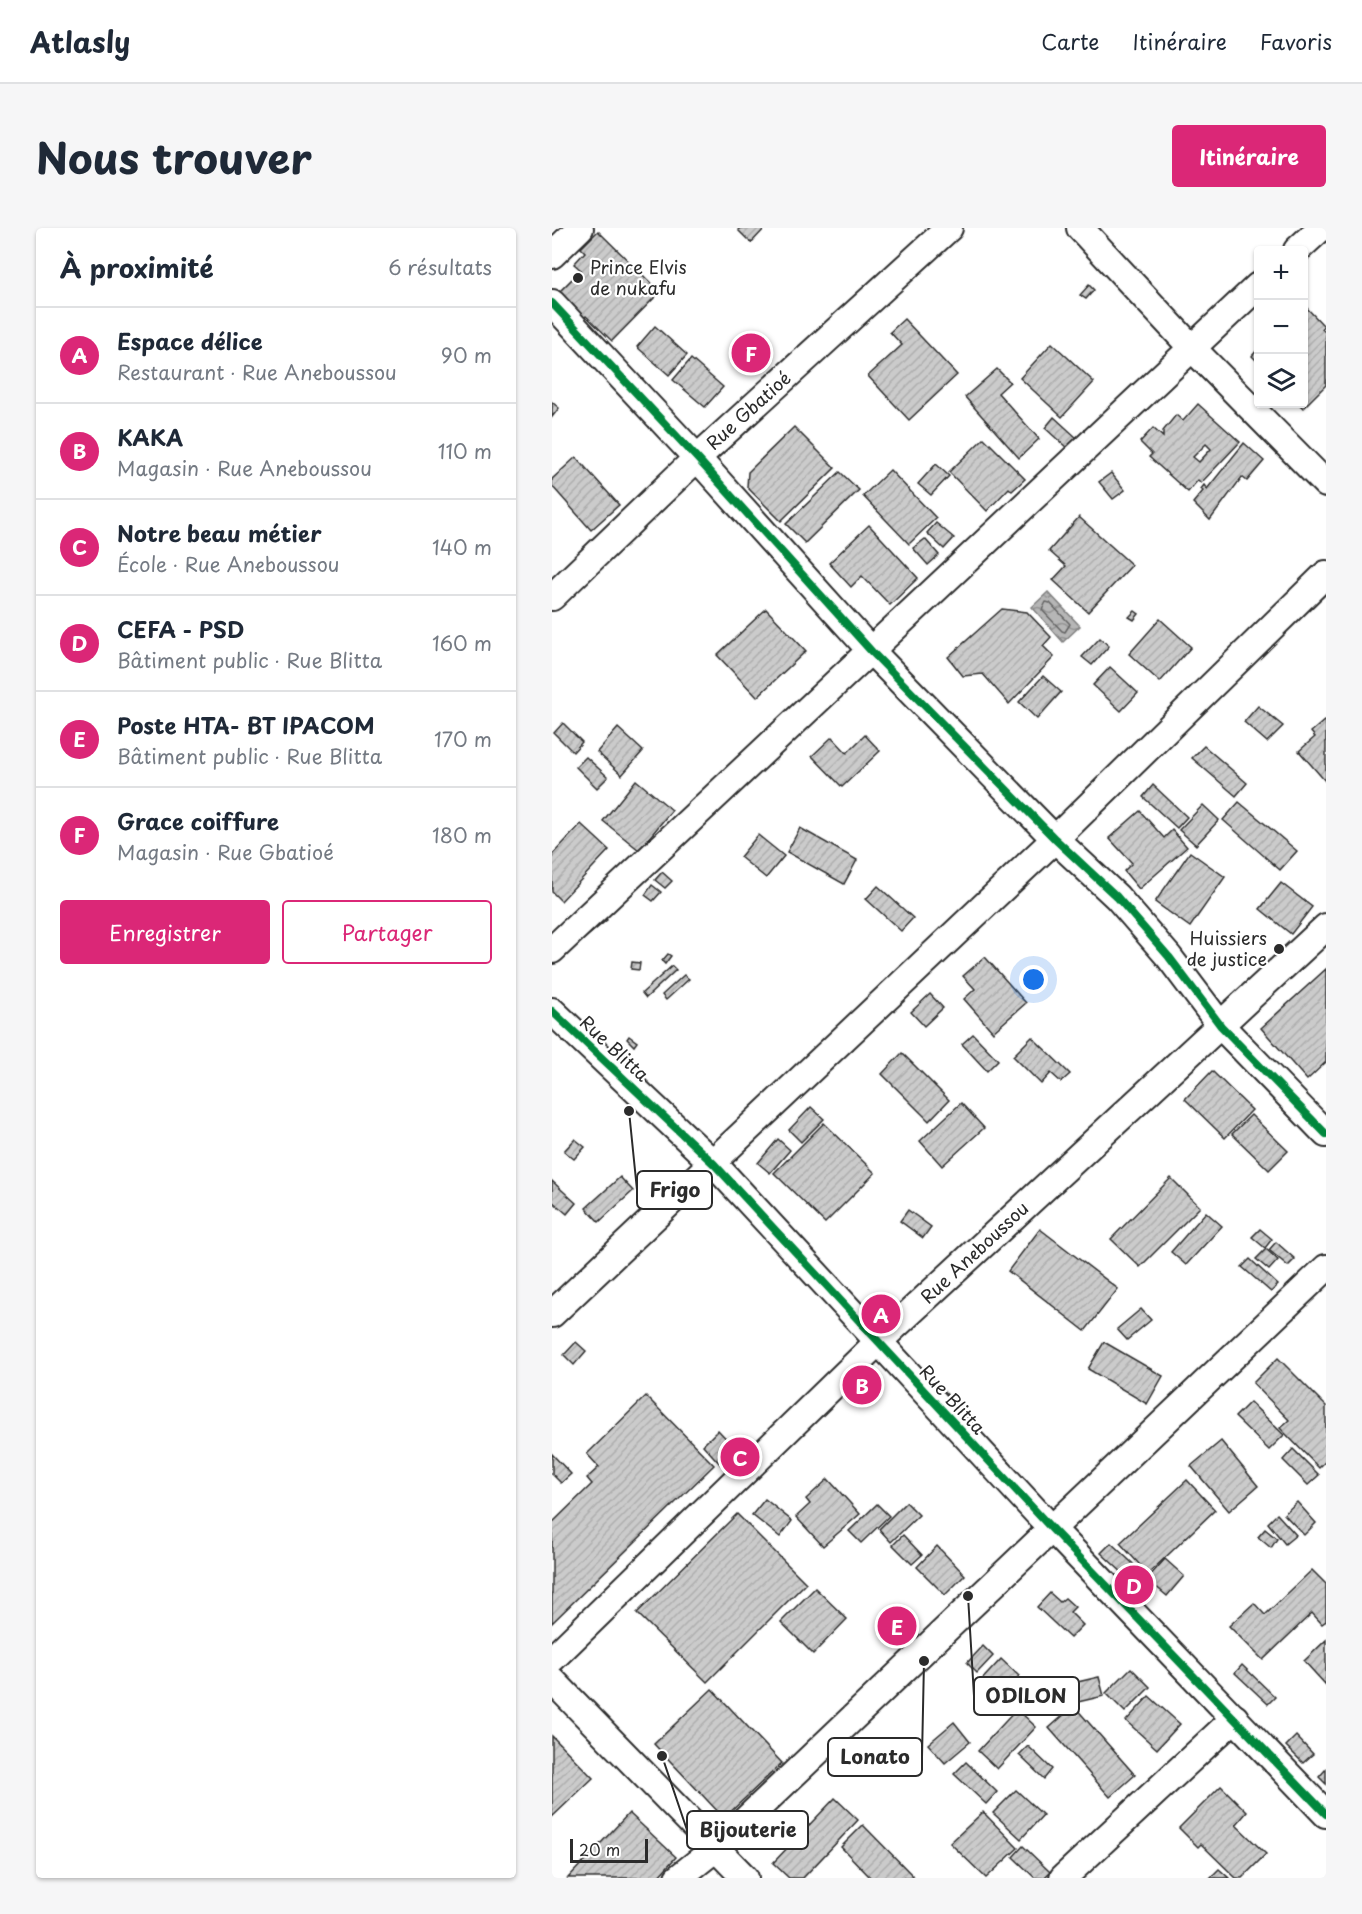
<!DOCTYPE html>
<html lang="fr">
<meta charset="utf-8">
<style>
:root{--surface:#fff;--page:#f6f6f7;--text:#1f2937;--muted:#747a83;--line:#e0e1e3;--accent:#db2777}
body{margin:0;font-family:"Playpen Sans",sans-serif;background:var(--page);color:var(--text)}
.controls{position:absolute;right:18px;top:18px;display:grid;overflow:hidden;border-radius:6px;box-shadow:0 2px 4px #0004}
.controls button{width:54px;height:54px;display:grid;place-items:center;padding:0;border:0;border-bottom:2px solid var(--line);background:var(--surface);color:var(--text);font:30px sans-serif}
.scale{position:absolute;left:18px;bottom:15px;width:78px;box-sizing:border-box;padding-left:6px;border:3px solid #2b2b2b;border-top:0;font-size:16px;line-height:21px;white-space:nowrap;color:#2b2b2b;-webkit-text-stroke:4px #fff;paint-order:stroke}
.you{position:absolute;left:482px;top:752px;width:21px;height:21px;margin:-15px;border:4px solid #fff;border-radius:50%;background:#1a73e8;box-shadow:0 0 0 9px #1a73e833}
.badge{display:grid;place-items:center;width:39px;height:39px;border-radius:50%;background:var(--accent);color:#fff;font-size:20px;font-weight:700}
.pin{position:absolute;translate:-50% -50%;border:3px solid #fff;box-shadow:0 2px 6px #0006}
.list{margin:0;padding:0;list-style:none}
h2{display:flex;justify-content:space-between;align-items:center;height:78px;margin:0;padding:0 24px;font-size:26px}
h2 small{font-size:20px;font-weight:400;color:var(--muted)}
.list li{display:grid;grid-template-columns:39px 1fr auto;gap:18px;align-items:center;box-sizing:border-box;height:96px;padding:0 24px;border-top:2px solid var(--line)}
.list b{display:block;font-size:22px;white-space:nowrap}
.list p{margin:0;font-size:20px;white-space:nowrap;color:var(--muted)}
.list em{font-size:20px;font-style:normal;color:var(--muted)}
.actions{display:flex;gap:12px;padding:18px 24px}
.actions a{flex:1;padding:14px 0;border:2px solid var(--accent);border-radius:6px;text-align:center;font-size:21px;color:var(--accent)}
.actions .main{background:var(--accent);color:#fff}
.icon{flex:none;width:33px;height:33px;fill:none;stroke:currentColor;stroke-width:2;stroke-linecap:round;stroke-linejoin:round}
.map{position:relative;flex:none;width:774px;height:1650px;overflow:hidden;border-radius:6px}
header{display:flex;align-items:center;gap:36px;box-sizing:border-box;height:84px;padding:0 30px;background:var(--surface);border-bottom:2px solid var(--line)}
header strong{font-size:28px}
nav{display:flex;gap:33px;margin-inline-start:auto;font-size:21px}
.intro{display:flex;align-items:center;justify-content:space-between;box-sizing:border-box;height:144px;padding:0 36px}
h1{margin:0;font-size:42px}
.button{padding:15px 27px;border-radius:6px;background:var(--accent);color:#fff;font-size:21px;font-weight:700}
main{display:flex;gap:36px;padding:0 36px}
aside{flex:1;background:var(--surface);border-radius:6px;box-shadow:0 2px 4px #0004}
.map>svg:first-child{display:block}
.water{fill:url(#water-waves);stroke:#7e7e7e;stroke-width:1.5}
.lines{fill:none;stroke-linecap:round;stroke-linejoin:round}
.shore{stroke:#636363;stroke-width:1.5}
.building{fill:url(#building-hatch);stroke:#2b2b2b;stroke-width:1.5;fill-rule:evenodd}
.street-casing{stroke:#2b2b2b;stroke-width:30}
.street{stroke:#fff;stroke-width:26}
.cycleway-casing{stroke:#fff;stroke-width:11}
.cycleway{stroke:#00873e;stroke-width:8}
.poi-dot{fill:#2b2b2b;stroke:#fff;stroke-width:2}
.labels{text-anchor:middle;stroke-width:4.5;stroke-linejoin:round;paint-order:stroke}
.poi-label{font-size:18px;fill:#2b2b2b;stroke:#fff;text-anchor:start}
.street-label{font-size:18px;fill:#2b2b2b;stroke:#fff}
.leader{fill:none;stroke:#2b2b2b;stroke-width:2}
.callout-dot{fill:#2b2b2b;stroke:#fff;stroke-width:2}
.callout{fill:#fff;stroke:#2b2b2b;stroke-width:2}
.callout-label{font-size:20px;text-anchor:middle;font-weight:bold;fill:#2b2b2b}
</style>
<header>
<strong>Atlasly</strong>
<nav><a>Carte</a><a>Itinéraire</a><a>Favoris</a></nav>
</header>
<div class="intro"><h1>Nous trouver</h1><a class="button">Itinéraire</a></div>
<main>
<aside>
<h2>À proximité<small>6 résultats</small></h2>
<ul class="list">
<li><span class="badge">A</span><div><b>Espace délice</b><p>Restaurant · Rue Aneboussou</p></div><em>90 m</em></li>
<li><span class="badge">B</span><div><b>KAKA</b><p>Magasin · Rue Aneboussou</p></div><em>110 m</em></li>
<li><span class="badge">C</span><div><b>Notre beau métier</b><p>École · Rue Aneboussou</p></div><em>140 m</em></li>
<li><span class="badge">D</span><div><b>CEFA - PSD</b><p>Bâtiment public · Rue Blitta</p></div><em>160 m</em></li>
<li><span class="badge">E</span><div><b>Poste HTA- BT IPACOM</b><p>Bâtiment public · Rue Blitta</p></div><em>170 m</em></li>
<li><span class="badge">F</span><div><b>Grace coiffure</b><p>Magasin · Rue Gbatioé</p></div><em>180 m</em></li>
</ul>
<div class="actions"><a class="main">Enregistrer</a><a>Partager</a></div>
</aside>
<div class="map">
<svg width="774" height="1650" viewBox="0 0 774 1650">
<defs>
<pattern id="water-waves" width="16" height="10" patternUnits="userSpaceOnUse" patternTransform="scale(1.5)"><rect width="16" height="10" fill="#b6b6b6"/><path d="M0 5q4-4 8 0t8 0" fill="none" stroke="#949494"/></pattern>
<pattern id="building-hatch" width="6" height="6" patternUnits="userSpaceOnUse" patternTransform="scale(1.5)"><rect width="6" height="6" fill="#cbcbcb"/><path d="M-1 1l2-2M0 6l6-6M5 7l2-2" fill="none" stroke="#aeaeae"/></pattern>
</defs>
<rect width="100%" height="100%" fill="#fff"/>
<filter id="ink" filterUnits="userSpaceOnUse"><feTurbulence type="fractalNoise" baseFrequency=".0167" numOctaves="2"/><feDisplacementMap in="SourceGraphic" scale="12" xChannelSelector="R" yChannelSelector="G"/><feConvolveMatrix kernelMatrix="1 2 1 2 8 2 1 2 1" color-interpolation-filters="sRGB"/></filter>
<g filter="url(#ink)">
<!-- water -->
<polygon class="water" points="496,364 528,398 511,414 480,379"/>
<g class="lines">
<!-- shore -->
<polygon class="shore" points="494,374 498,375 518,396 513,404 510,403 490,382"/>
</g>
<!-- building -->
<g class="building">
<polygon points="188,0 213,0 199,15 186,2"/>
<polygon points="46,3 108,64 60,113 34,88 31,91 5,66 29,42 22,36 33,24 29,20"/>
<polygon points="537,57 542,62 534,71 528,67"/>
<polygon points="752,77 772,98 770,101 774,105 774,157 751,180 747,176 752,176"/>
<polygon points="352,91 405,147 357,192 316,148 350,117 338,104"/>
<polygon points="103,98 135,127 117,147 85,119"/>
<polygon points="500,115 542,154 510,189 468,150"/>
<polygon points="706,121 706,134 700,128"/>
<polygon points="139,131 171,159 153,179 121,152"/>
<polygon points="445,141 458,154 446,165 487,211 467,230 413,169"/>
<polygon points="0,174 7,180 0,189"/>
<path d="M646 176 688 214 649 255 646 252 636 264 597 229 600 226 588 214 601 200 611 209V203L624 187 631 193ZM654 216 659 221 647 234 641 229Z"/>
<polygon points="502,189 525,210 516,221 493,200"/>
<polygon points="242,199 283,240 229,293 195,259 196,244"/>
<polygon points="432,210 473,251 460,263 457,260 435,283 397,244"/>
<polygon points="692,215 712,233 695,253 690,249 658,292 641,275 651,263 649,261 652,257 655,261"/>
<polygon points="24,229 67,277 39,302 0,258 0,251"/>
<polygon points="384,236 397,248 379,267 366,256"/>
<polygon points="338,242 384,290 357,316 311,268"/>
<polygon points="288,244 307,262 253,315 234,296"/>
<polygon points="559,245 573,262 561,271 547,254"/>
<polygon points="527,289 580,337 536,384 501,352 514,338 497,323"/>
<polygon points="384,295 402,310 392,321 375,305"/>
<polygon points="317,297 366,350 338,377 310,348 299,359 277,335"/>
<polygon points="373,311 387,327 376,337 361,320"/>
<polygon points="214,381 254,423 205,469 165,427"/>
<polygon points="450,381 475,384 499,409 491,418 502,429 457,476 431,446 411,448 396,429"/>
<polygon points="583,383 587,386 582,392 577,389"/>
<polygon points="608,391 639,419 608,454 577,426"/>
<polygon points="548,410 557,418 540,437 530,429"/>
<polygon points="558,439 586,465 569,483 541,457"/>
<polygon points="491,448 509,464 485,491 467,474"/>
<polygon points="706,478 731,498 715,514 692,494"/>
<polygon points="772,493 774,494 774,554 747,523 763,509 759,504"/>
<polygon points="11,495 30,514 21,524 2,505"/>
<polygon points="66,500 91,523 70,547 45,524"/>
<polygon points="313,507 328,523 290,559 260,528 280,509 295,525"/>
<polygon points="652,518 695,555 684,568 640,530"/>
<polygon points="34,529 56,549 45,560 24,539"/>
<polygon points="84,552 120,582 87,622 51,593"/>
<polygon points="601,557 635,589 625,600 591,569"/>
<polygon points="687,574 745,623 728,642 671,592"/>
<polygon points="651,577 667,592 644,617 627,602"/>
<polygon points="588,583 612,610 620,602 635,619 587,661 572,643 580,635 557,610"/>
<polygon points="29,596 57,622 9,673 0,664 0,627"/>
<polygon points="248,600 305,632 292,656 235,624"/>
<polygon points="206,607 232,628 214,650 188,629"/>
<polygon points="638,624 673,649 638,699 603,674"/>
<polygon points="110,644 120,653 113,660 103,652"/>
<polygon points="729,655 760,679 739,706 708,681"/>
<polygon points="100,657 109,664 101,673 93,667"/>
<polygon points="326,658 361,690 349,703 314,671"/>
<polygon points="49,685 55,692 32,711 26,705"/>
<polygon points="116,726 119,728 113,736 110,733"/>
<polygon points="433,729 474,775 441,804 412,771 423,761 411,748"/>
<polygon points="80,734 88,735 87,742 79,741"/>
<polygon points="120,738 124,742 94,770 90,765"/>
<polygon points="774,741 774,834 755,852 709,800"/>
<polygon points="132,747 137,751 114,772 110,767"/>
<polygon points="378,766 391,780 372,798 359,784"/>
<polygon points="421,806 446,832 435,843 410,816"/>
<polygon points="77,808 85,814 82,818 75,811"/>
<polygon points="480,809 518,846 509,854 499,845 489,856 461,828"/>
<polygon points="350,825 397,872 377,893 330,846"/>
<polygon points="660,843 700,882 673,910 633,871"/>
<polygon points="409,875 432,900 390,938 368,913"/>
<polygon points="259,879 272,891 249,914 237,902"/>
<polygon points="699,887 736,923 717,942 680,906"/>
<polygon points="272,895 323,945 273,995 222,945"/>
<polygon points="23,911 33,919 22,931 12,923"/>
<polygon points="226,911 238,922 218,945 206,935"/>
<polygon points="68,949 81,963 47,994 34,980"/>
<polygon points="619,950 648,979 588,1039 559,1011"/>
<polygon points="0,953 24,975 15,986 0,973"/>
<polygon points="356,982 379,999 371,1010 348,993"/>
<polygon points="654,984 670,998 634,1037 619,1024"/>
<polygon points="488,1001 566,1061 533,1103 456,1043"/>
<polygon points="708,1001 720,1011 713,1020 700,1009"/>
<polygon points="724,1014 743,1031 736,1038 717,1022"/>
<polygon points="714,1021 726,1032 717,1042 704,1031"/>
<polygon points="698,1031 726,1057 719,1064 690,1039"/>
<polygon points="589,1081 599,1092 575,1112 565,1101"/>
<polygon points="24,1114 34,1123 22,1137 12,1127"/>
<polygon points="552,1114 611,1148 595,1176 536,1141"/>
<polygon points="726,1130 774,1178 774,1233 767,1240 728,1200 737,1192 701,1155"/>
<polygon points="94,1168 162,1237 0,1395 0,1295 40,1256 35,1250 47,1239 35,1226"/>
<polygon points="698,1174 732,1207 717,1222 683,1189"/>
<polygon points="166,1202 185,1222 169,1237 151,1217"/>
<polygon points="669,1213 706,1258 677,1283 639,1238"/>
<polygon points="741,1221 767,1247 756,1257 731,1232"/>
<polygon points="0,1226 19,1246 9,1255 0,1246"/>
<polygon points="276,1251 308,1286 271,1318 244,1289 258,1276 254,1271"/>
<polygon points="635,1252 663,1282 596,1346 568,1315"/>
<polygon points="213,1271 240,1293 228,1309 200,1287"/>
<polygon points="354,1274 367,1287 339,1314 327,1301"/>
<polygon points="745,1274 764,1295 752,1307 732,1286"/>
<polygon points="325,1276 337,1288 309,1315 297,1303"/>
<polygon points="185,1286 254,1355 155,1454 85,1385"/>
<polygon points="725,1286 744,1307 733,1316 716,1295"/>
<polygon points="713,1301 725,1311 719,1320 706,1309"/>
<polygon points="351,1307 370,1327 360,1336 341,1317"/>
<polygon points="559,1315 594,1348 585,1358 549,1325"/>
<polygon points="385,1318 413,1347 393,1367 365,1339"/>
<polygon points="613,1331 632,1348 615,1368 595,1351"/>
<polygon points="760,1342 774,1356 774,1393 770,1396 760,1385 711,1432 677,1398 702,1375 713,1387"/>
<polygon points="263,1360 295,1391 261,1426 229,1394"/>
<polygon points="498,1365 508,1374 513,1370 523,1379 518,1384 531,1397 518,1410 485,1379"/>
<polygon points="774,1412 774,1457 752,1433"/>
<polygon points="431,1418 441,1428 425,1445 415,1435"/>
<polygon points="449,1431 467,1448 444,1473 426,1456"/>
<polygon points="690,1437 723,1469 716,1476 683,1445"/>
<polygon points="579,1440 598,1459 573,1484 554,1465"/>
<polygon points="547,1449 552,1468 491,1482 487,1463"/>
<polygon points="160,1461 230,1535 172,1590 102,1516"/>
<polygon points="597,1468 628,1496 605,1521 574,1493"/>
<polygon points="522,1478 583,1547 558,1569 497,1500"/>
<polygon points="465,1481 484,1499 445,1541 426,1523"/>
<polygon points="402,1494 418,1514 393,1535 376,1516"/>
<polygon points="0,1508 41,1550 0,1589"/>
<polygon points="744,1508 761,1526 751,1535 734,1518"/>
<polygon points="476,1518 500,1541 492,1551 467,1527"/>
<polygon points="414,1534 445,1564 434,1576 402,1546"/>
<polygon points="774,1541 774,1556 767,1549"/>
<polygon points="669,1558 695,1584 684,1597 714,1626 690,1650 684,1650 649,1616 646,1619 627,1600"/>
<polygon points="464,1562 491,1587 469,1611 441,1585"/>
<polygon points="283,1570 306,1592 251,1650 237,1650 221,1635"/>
<polygon points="431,1584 466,1620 434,1650 398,1615"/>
<polygon points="77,1585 124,1629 105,1650 16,1650"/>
<polygon points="311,1597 363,1650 319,1650 289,1619"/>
<polygon points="471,1618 498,1644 492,1650 483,1650 461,1629"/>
<polygon points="667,1641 677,1650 658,1650"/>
</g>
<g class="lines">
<defs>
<g id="street">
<polyline points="528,0 640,120 774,256"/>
<polyline points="745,22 769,0"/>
<polyline points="0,27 28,0"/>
<polyline points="0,75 145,230 320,424 503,611 565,669 617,729 669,798 774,906"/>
<polyline points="0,369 145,230 397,0"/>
<polyline points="0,722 706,58"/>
<polyline points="0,783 162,936 501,1302 774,1586"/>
<polyline points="0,1086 503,611 774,346"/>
<polyline points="0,1431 325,1115 774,699"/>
<polyline points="0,1452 193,1650"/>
<polyline points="126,1650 164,1620 774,1040"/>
<polyline points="511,1650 683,1490"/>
</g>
</defs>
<!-- street casing -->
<use href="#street" class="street-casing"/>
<!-- street -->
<use href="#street" class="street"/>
<defs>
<g id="cycleway">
<polyline points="0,75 145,230 320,424 503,611 565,669 617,729 669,798 774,906"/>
<polyline points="0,783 162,936 501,1302 774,1586"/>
</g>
</defs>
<!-- cycleway casing -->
<use href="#cycleway" class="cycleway-casing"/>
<!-- cycleway -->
<use href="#cycleway" class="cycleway"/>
</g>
</g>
<!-- markers -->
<g class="poi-dot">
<circle cx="26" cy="50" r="6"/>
<circle cx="727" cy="721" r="6"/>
</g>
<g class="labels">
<!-- poi labels -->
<g class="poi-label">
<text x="38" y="46">Prince Elvis<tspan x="38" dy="21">de nukafu</tspan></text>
<text x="715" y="717" text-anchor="end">Huissiers<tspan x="715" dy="21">de justice</tspan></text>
</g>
<!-- street labels -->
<g class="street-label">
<text transform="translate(197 183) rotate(-42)" y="6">Rue Gbatioé</text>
<text transform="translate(62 821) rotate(43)" y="6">Rue Blitta</text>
<text transform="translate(423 1025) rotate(-43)" y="6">Rue Aneboussou</text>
<text transform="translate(400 1172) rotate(47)" y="6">Rue Blitta</text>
</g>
</g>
<!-- callouts -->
<path class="leader" d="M77 883L85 962M416 1368L422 1468M372 1433L370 1529M110 1528L135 1602"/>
<g class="callout-dot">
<circle cx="77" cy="883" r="6"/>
<circle cx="416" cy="1368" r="6"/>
<circle cx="372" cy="1433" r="6"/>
<circle cx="110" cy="1528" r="6"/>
</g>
<g class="callout">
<rect x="85" y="943" width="75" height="38" rx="6"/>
<rect x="422" y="1449" width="105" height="38" rx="6"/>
<rect x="276" y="1510" width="94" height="38" rx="6"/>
<rect x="135" y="1583" width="121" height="38" rx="6"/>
</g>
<g class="callout-label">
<text x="123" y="969">Frigo</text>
<text x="474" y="1475">ODILON</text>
<text x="323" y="1536">Lonato</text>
<text x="196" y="1609">Bijouterie</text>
</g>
</svg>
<div class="controls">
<button>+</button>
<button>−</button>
<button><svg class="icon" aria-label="layers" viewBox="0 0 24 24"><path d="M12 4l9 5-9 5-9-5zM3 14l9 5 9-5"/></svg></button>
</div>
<div class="scale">20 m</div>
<div class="you"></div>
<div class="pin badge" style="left:329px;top:1086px">A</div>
<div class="pin badge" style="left:310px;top:1157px">B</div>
<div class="pin badge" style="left:188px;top:1229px">C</div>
<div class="pin badge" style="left:582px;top:1357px">D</div>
<div class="pin badge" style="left:345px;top:1398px">E</div>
<div class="pin badge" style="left:199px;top:125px">F</div>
</div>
</main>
